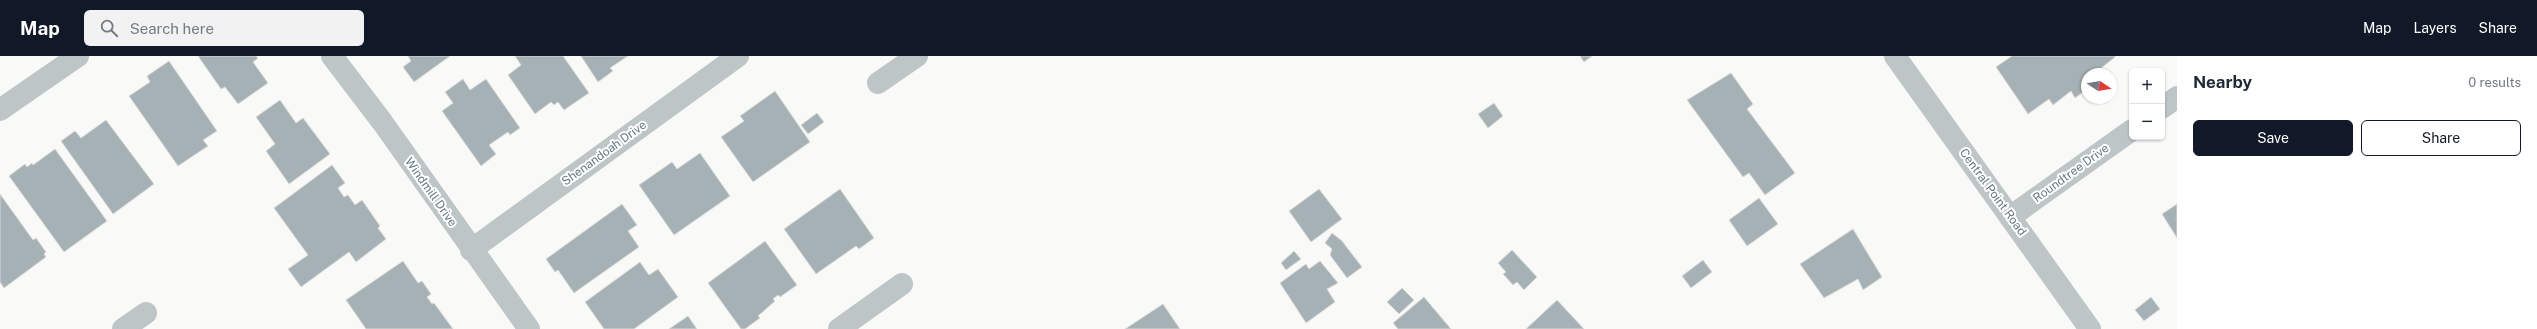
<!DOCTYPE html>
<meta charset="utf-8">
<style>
:root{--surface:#fff;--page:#f2f2f3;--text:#1f2937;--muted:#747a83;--line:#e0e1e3;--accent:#111827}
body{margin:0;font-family:"Public Sans",sans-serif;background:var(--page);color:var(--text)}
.controls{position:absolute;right:12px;top:12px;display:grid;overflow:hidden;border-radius:6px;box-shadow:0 1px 3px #0004}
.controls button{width:36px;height:36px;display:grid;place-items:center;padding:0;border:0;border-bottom:1px solid var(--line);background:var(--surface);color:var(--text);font:20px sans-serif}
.compass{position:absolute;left:2081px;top:12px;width:36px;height:36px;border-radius:50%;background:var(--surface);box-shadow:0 1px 3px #0004;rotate:102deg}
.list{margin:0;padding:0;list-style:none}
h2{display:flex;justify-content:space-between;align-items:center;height:52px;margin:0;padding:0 16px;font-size:17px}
h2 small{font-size:13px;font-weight:400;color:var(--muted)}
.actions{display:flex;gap:8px;padding:12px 16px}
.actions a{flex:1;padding:9px 0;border:1px solid var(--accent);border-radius:6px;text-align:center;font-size:14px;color:var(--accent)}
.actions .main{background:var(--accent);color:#fff}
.icon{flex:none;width:22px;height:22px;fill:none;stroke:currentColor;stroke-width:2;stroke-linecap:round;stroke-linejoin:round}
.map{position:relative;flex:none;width:2177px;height:273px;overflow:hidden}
header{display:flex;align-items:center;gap:24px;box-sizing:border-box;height:56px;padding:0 20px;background:var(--accent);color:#fff}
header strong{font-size:19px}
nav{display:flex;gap:22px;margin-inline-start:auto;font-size:14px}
.search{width:280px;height:36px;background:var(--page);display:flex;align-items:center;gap:10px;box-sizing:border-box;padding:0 14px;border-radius:6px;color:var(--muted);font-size:15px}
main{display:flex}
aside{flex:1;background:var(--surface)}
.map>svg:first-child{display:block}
.building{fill:#a5b1b4;stroke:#dbdbd9}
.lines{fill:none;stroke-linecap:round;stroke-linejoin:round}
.minor{stroke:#bec5c7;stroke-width:22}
.labels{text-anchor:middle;stroke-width:4;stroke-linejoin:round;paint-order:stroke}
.street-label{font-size:12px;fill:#657a81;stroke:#fff}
</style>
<header>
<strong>Map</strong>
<div class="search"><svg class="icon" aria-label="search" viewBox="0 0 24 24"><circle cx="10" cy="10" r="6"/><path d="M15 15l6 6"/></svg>Search here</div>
<nav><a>Map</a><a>Layers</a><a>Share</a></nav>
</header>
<main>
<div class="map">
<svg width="2177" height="273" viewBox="0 0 2177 273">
<rect width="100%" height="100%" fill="#f9f9f7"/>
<!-- building -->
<g class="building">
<polygon points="198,0 256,0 258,2 253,6 268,27 238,48 225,31 221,33"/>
<polygon points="408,0 450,0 414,26 403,11 411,5"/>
<polygon points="515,0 563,0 589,37 564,54 558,46 554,49 551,46 535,58 508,19 521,9"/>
<polygon points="581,0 628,0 610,12 613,15 598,26"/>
<polygon points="1580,0 1592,0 1584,6"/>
<polygon points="2012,0 2115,0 2115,1 2100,13 2104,18 2087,18 2087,33 2075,42 2071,35 2053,49 2049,43 2028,58 1996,11"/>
<polygon points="169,5 217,75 203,84 208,90 178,110 129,40 150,26 147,20"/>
<polygon points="1731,17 1753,48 1747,53 1795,117 1765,139 1749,117 1743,121 1687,44"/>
<polygon points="463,23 470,34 486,23 520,72 510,79 508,76 489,89 496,98 481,110 442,55 453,47 445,36"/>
<polygon points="775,35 810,86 753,126 721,81 744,65 740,60"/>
<polygon points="280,44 296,67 303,62 330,98 289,128 266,95 275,88 256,61"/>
<polygon points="1494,47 1503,60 1488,72 1478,58"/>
<polygon points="817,57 824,66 808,78 801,69"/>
<polygon points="106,64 154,128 113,158 61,85 75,75 81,82"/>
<polygon points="55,93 107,165 64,196 9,120 25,108 27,111 32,107 33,109"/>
<polygon points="700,97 730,140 674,179 639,129 672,106 677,113"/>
<polygon points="332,109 345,127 338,132 344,141 348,139 355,149 362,144 380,170 378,172 386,183 356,206 349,196 301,231 288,213 308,199 274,152"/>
<polygon points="840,133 874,182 859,193 856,190 816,218 784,173"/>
<polygon points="1319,133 1342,163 1311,186 1289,155"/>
<polygon points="0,138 33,184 36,182 46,196 44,198 46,201 4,232 0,226"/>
<polygon points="1759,142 1778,168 1747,190 1729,164"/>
<polygon points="622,148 637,169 628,175 639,191 574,237 558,214 555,216 546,203"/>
<polygon points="2177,148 2177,182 2162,158"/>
<polygon points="1853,173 1882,221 1863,234 1858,223 1824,242 1800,208"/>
<polygon points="1332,177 1342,185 1362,211 1347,222 1330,199 1332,193 1325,187"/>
<polygon points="765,185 797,229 780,241 778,239 773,243 775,245 758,260 760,262 745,273 741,273 708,227"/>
<polygon points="1512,194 1537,221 1524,234 1517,226 1513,229 1503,218 1506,216 1498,207"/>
<polygon points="1294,195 1301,203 1286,214 1281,207"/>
<polygon points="1703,204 1712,216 1691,232 1682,220"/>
<polygon points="403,205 418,227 422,225 431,238 427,241 432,248 434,247 453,273 366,273 346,244"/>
<polygon points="1320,205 1338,227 1327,233 1335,246 1306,267 1280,227 1306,208 1309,213"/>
<polygon points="640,206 649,219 658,213 678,241 634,273 604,273 585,246"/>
<polygon points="1402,232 1414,244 1399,258 1387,246"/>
<polygon points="1424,241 1451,273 1398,273 1393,267"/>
<polygon points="2151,241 2160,253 2144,265 2135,254"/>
<polygon points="1557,244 1584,273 1526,273"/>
<polygon points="1163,248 1180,273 1125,273"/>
<polygon points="688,260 697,273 669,273"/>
</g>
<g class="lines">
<!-- minor -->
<g class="minor">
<polyline points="332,0 383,67 529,273"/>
<polyline points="1895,0 2090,273"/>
<polyline points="878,27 917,0"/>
<polyline points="2162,52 2177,41"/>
<polyline points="0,54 78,0"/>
<polyline points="2010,161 2132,74"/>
<polyline points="471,194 738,0"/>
<polyline points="123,273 146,257"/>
<polyline points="839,273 902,228"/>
</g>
</g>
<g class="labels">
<!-- street labels -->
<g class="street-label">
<text transform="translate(604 97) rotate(-36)" y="4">Shenandoah Drive</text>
<text transform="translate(2071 117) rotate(-36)" y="4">Roundtree Drive</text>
<text transform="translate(431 136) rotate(55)" y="4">Windmill Drive</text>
<text transform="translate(1993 136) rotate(54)" y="4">Central Point Road</text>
</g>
</g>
</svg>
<div class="controls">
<button>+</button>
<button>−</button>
</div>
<svg class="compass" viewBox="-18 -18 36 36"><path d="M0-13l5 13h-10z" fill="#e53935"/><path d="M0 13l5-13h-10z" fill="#747a83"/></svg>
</div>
<aside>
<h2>Nearby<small>0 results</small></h2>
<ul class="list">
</ul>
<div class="actions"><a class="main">Save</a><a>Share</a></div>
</aside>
</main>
